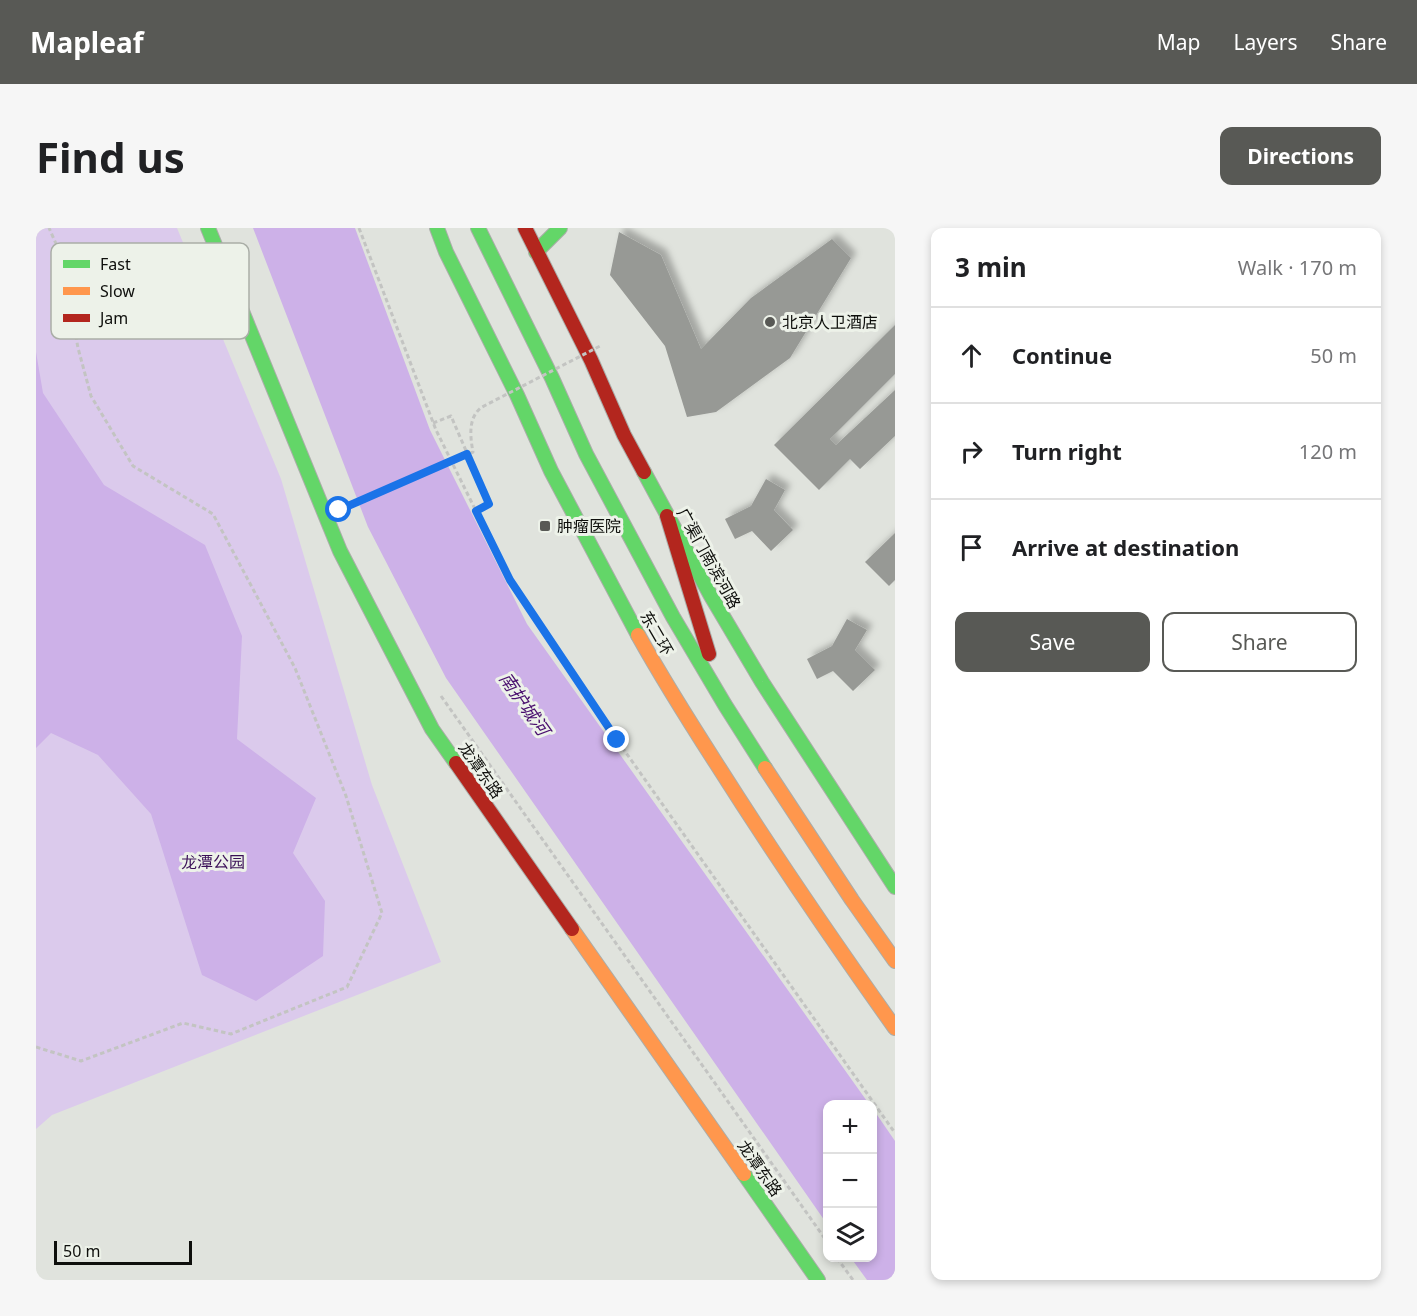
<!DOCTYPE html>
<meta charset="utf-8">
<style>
:root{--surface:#fff;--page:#f6f6f6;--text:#202124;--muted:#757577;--line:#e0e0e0;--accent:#585955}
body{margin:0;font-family:"Noto Sans","Noto Sans SC",sans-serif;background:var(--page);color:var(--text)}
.controls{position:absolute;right:18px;bottom:18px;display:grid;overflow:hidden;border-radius:12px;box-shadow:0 3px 9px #0003}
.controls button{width:54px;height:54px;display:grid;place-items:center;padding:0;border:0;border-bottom:2px solid var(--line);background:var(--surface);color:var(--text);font:30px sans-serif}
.scale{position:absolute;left:18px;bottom:15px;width:138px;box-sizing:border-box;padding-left:6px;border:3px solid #0e0f0c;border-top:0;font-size:16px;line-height:21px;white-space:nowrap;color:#0e0f0c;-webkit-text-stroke:4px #edf2e9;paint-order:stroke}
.stop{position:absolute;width:18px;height:18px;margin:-14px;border:4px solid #1a73e8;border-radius:50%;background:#fff}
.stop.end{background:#1a73e8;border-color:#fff;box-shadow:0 2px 6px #0008}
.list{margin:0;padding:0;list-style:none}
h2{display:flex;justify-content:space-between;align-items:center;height:78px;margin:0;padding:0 24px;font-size:26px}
h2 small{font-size:20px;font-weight:400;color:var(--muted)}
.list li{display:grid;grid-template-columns:39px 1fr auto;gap:18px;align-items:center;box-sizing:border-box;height:96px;padding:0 24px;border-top:2px solid var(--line)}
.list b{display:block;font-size:22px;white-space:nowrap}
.list em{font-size:20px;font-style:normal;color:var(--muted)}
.actions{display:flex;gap:12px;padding:18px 24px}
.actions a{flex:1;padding:14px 0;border:2px solid var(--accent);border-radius:12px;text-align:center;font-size:21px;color:var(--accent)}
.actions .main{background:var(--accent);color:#fff}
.icon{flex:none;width:33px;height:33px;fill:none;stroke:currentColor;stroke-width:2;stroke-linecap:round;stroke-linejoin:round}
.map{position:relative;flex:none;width:859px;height:1052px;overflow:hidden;border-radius:12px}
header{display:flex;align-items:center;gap:36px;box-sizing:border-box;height:84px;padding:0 30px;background:var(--accent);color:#fff}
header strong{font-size:28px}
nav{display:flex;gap:33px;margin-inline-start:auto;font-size:21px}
.intro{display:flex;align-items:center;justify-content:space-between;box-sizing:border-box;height:144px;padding:0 36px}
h1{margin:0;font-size:42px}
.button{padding:15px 27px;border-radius:12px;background:var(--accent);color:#fff;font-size:21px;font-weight:700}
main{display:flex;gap:36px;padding:0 36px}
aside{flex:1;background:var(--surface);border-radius:12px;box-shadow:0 3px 9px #0003}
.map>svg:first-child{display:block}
.green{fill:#dbcaec}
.water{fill:#cdb1e8}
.building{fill:#979995;filter:url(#shadow)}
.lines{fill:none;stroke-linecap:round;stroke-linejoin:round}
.fast-casing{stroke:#abada9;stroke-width:16}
.slow-casing{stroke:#abada9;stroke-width:16}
.jam-casing{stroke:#abada9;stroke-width:16}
.path{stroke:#c3c4c2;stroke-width:3;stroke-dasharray:4.5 3;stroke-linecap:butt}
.fast{stroke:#63d668;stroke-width:14}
.slow{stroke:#ff974d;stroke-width:14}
.jam{stroke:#b3261e;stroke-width:14}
.path-bridge{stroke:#c3c4c2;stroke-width:3;stroke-dasharray:4.5 3;stroke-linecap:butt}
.route{stroke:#1a73e8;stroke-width:8}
.poi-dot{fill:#585955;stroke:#edf2e9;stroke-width:2}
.labels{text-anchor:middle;stroke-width:6;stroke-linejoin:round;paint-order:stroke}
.poi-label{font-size:16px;fill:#0e0f0c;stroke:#edf2e9;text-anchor:start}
.street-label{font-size:16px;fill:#0e0f0c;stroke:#edf2e9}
.park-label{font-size:16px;fill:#3a0f57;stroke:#edf2e9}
.water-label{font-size:18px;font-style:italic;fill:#490e6e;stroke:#edf2e9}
.key{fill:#edf2e9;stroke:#aaaea7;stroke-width:1.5}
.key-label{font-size:16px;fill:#0e0f0c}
</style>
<header>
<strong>Mapleaf</strong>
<nav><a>Map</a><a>Layers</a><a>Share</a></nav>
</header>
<div class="intro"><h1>Find us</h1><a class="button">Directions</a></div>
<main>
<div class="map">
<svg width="859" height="1052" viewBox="0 0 859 1052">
<defs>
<filter id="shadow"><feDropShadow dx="5.5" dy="-5.5" stdDeviation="3" flood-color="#0004"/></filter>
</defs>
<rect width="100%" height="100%" fill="#e0e3dd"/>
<!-- green -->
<polygon class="green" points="0,0 141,0 245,251 336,557 405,734 16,887 0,901"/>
<!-- water -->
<g class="water">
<polygon points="217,0 319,0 394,202 491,396 833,876 792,876 791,996 410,450 332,299"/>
<polygon points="0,124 7,165 68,257 169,317 206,408 201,511 280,570 257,625 289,673 287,728 220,773 166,747 115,586 62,527 15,505 0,520"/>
<polygon points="837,881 859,913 859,1052 831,1052 815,1030 836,1030"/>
</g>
<!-- building -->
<g class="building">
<polygon points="583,4 625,27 665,121 715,70 796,11 815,30 754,130 680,184 651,189 629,118 574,47"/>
<polygon points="859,97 859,146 794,211 800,217 859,162 859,208 824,241 814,231 783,262 738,217"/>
<polygon points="730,251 749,262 738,282 757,302 735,323 716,303 699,311 689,291 715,278"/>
<polygon points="859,305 859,352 853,358 829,334"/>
<polygon points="811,391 831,402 819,422 839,442 817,463 797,443 781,451 771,431 796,418"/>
</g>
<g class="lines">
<defs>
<g id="fast">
<polyline points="172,0 304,323 396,501 420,535"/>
<polyline points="401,0 410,24 481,167 515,243 602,407"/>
<polyline points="442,0 516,150 550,226 637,389 689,477 729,540"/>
<polyline points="500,24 524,0"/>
<polyline points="608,244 675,368 726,454 859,659"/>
<polyline points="708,946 782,1052"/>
</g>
<g id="slow">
<path d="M602 407C626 450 653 493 680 535 737 625 797 713 859 800"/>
<polyline points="729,540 816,672 859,733"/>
<polyline points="536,701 708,946"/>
</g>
<g id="jam">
<polyline points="489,0 555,132 588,207 608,244"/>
<polyline points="631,288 673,426"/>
<polyline points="420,535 536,701"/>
</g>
</defs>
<!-- fast casing -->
<use href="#fast" class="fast-casing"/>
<!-- slow casing -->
<use href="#slow" class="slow-casing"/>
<!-- jam casing -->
<use href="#jam" class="jam-casing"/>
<!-- path -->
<g class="path">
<polyline points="323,0 400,202 474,352 581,512 859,905"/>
<polyline points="397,195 415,188 453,276 440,283"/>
<polyline points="405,468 792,1015"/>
<polyline points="0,819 45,833 147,795 195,806 311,759 346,685 310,568 259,440 177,286 97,238 55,168 42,120 26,29 13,0"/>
<polyline points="801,1030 817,1052"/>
</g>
<!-- fast -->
<use href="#fast" class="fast"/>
<!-- slow -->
<use href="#slow" class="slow"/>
<!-- jam -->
<use href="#jam" class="jam"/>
<!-- path-bridge -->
<path class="path-bridge" d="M303 282 437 224C434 208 432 189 446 179L566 117"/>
</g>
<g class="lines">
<!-- route -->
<polyline class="route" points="303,282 431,226 453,276 440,283 474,352 581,512"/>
</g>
<!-- markers -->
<g class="poi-dot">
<circle cx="734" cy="94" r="6"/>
<rect x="503" y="292" width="12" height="12" rx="3"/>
</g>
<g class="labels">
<!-- poi labels -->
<g class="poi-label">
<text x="746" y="100">北京人卫酒店</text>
<text x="521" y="304">肿瘤医院</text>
</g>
<!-- street labels -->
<g class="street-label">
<text transform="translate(673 330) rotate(61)" y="6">广渠门南滨河路</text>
<text transform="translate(621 405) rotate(60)" y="6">东二环</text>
<text transform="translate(445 542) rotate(55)" y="6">龙潭东路</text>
<text transform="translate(724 940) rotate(55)" y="6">龙潭东路</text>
</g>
<!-- park labels -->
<g class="park-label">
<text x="177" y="640">龙潭公园</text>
</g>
<!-- water labels -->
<g class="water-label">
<text transform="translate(488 476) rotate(55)" y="6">南护城河</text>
</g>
</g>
<!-- legend -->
<rect x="15" y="15" width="198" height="96" rx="9" class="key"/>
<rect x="27" y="32" width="27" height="8" fill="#63d668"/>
<rect x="27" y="59" width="27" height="8" fill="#ff974d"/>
<rect x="27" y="86" width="27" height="8" fill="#b3261e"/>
<g class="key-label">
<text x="64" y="42">Fast</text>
<text x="64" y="69">Slow</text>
<text x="64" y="96">Jam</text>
</g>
</svg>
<div class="controls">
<button>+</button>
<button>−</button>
<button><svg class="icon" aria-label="layers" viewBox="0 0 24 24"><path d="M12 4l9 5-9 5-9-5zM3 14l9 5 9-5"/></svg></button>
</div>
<div class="scale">50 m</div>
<div class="stop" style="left:303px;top:282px"></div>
<div class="stop end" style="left:581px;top:512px"></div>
</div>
<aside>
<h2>3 min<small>Walk · 170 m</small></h2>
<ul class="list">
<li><svg class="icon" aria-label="ahead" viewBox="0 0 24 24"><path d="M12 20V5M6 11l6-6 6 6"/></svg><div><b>Continue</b></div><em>50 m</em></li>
<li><svg class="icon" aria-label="right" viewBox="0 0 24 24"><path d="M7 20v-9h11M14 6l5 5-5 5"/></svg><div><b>Turn right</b></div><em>120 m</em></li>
<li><svg class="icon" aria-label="arrive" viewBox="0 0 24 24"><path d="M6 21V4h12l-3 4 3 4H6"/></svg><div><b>Arrive at destination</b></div></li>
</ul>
<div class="actions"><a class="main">Save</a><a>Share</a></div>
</aside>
</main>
